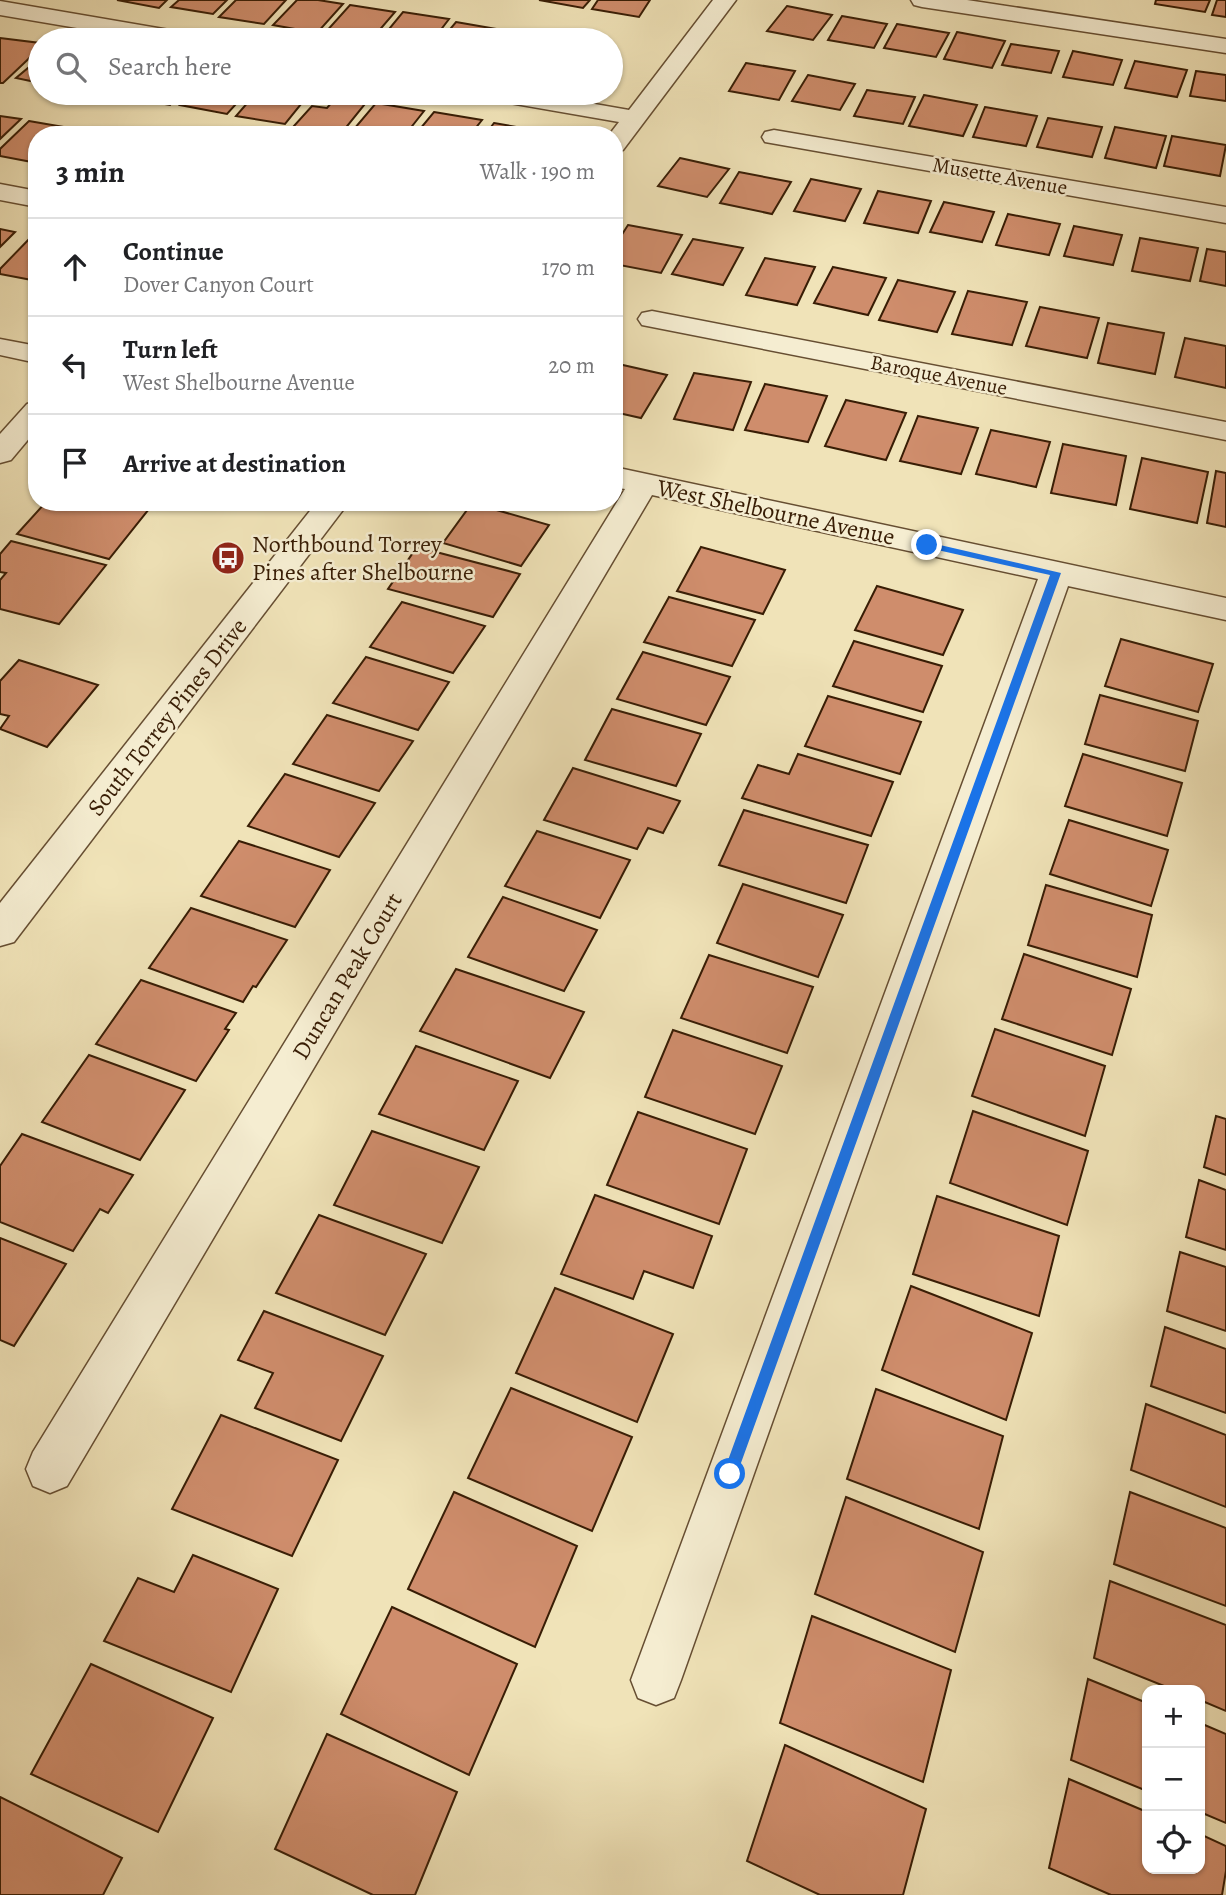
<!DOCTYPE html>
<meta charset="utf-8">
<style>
:root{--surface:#fff;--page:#f6f6f6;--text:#202124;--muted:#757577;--line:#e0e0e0}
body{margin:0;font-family:Alegreya,serif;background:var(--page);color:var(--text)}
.controls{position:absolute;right:21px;bottom:21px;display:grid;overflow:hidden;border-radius:14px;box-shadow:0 2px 5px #0004}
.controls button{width:63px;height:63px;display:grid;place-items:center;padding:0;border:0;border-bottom:2px solid var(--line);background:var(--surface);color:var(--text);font:35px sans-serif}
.stop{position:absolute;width:21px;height:21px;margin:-16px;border:5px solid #1a73e8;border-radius:50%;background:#fff}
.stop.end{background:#1a73e8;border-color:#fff;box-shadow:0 2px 7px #0008}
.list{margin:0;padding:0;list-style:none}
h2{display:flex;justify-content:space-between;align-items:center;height:91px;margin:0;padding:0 28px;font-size:30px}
h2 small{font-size:23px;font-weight:400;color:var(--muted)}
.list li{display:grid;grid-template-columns:46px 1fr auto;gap:21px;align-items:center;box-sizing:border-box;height:98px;padding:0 28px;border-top:2px solid var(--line)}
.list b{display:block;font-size:26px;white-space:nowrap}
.list p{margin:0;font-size:23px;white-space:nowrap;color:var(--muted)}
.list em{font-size:23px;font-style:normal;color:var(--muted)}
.icon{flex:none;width:38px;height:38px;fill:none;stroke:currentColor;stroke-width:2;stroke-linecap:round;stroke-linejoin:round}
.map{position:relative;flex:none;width:1226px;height:1895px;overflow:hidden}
.search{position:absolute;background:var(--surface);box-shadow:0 2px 5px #0004;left:28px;top:28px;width:595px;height:77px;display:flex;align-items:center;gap:18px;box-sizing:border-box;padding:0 24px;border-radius:38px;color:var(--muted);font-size:26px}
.panel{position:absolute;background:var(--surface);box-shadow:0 2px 5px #0004;left:28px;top:126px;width:595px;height:385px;border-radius:28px}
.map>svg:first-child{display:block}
.building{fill:#cf8d6c;stroke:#381d05;stroke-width:2}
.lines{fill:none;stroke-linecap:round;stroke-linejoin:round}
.minor-casing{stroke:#664e32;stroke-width:3}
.minor{fill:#f5edd1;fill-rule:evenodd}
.route{fill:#1a73e8}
.labels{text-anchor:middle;stroke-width:5;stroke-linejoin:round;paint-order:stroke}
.far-street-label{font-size:21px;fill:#381d05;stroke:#f5edd1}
.street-label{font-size:24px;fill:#381d05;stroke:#f5edd1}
.poi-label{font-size:24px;fill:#381d05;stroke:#f5edd1;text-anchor:start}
</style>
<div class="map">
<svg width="1226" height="1895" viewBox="0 0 1226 1895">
<rect width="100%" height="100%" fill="#f0e3b8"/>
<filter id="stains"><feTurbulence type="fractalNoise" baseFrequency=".00286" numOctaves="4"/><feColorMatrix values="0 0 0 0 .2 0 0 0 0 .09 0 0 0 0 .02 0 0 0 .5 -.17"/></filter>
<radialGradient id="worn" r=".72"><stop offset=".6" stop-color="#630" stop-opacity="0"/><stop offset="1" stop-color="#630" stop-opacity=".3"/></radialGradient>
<!-- building -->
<g class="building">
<polygon points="117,0 167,0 159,8"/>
<polygon points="179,0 227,0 213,14 171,7"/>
<polygon points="236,0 286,0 264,24 219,17"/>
<polygon points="297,0 318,0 343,4 317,33 273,25"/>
<polygon points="539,0 590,0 583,8"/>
<polygon points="598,0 650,0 639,17 592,9"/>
<polygon points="1156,0 1210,0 1205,12 1155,4"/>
<polygon points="1217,0 1226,0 1226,17 1212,15"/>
<polygon points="350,5 395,12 371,40 324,34"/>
<polygon points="787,6 832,15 813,40 767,31"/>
<polygon points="403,12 449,19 433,40 380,40"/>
<polygon points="842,16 887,24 874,48 828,40"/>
<polygon points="456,22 502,30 494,40 441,40"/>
<polygon points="897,24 949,33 936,57 884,48"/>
<polygon points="511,30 557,37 555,40 503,40"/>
<polygon points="957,32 1005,41 992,68 944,59"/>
<polygon points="0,38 40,43 40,48 3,83 0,83"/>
<polygon points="1011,44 1059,51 1051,73 1002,65"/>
<polygon points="1073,51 1122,60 1113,85 1063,77"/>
<polygon points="40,58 40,83 16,78"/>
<polygon points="1135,61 1187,70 1177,97 1125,88"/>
<polygon points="746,63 795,71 779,100 729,91"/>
<polygon points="1196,71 1226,75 1226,101 1190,96"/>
<polygon points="808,75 855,84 840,110 792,101"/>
<polygon points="867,90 915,97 903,124 854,116"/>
<polygon points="129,93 182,93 170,105 125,97"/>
<polygon points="192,93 246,93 227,114 180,105"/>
<polygon points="256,93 310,93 285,124 236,116"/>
<polygon points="339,94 369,99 340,135 293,127 312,106 327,108"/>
<polygon points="924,95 977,105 963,136 909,126"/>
<polygon points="376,103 424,111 405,135 349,135"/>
<polygon points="985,107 1037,116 1026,146 973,137"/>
<polygon points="434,112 482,120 470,135 415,135"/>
<polygon points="0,116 21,119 0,139"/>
<polygon points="1048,118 1102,127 1092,157 1037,147"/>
<polygon points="29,121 75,129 70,135 37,135 37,163 0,156 0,149"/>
<polygon points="494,123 539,131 537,135 485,135"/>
<polygon points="1115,127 1166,136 1156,168 1105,158"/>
<polygon points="1172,136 1226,145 1220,176 1164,166"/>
<polygon points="680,158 729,169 707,197 658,186"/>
<polygon points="739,172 791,182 772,214 720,203"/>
<polygon points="811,179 861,189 845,221 794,211"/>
<polygon points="878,191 931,201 918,233 864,223"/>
<polygon points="944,202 994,212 982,242 930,232"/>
<polygon points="1008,214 1060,224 1049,255 996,245"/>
<polygon points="628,225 682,235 661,273 614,264 614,247"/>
<polygon points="1074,226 1122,235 1113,265 1064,256"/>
<polygon points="0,229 15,232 0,247"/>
<polygon points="34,234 37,235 37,281 0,274 0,269"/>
<polygon points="1140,238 1198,248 1190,281 1132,271"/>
<polygon points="693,239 743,248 723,285 672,274"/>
<polygon points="1207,249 1226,252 1226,286 1200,281"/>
<polygon points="765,258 815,267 797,305 746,295"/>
<polygon points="833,267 886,278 868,315 814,303"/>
<polygon points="898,280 955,292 937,332 879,320"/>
<polygon points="968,291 1027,302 1012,345 952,334"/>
<polygon points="1040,307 1099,318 1087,358 1026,346"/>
<polygon points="1108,323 1164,333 1155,374 1098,363"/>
<polygon points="1185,338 1226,346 1226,388 1175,377"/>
<polygon points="614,363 667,375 641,418 614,412"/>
<polygon points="694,373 751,382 733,430 674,419"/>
<polygon points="765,384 827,396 808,442 745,430"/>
<polygon points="846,400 906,413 886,460 825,446"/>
<polygon points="918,416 978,428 961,474 900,461"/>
<polygon points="991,430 1050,442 1036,487 976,474"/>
<polygon points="1063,444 1126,456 1116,505 1051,493"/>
<polygon points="1142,458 1208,472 1197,523 1130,509"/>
<polygon points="1216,471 1226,473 1226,527 1207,523"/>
<polygon points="46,502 147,502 153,504 109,559 17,534"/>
<polygon points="472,503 549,525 521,566 443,543"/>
<polygon points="11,541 106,565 59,624 0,609 0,580 6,573 0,572 0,554"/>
<polygon points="417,547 520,574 493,617 388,589"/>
<polygon points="701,547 785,570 763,614 677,591"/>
<polygon points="877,586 963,610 943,655 855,630"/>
<polygon points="669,597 755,620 732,666 644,642"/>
<polygon points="402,602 485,626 453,673 370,647"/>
<polygon points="1121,639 1213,664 1198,712 1105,686"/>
<polygon points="854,641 942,666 923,712 833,686"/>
<polygon points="643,652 730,677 706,725 617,699"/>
<polygon points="366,657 449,682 418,730 333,703"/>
<polygon points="19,660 98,685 47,747 0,729 9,716 0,714 0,681"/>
<polygon points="1100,695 1198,721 1185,771 1085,744"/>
<polygon points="828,696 921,722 900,774 805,746"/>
<polygon points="612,709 701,734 676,786 585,760"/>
<polygon points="327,715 413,741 379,791 293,764"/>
<polygon points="798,754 893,782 871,836 742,798 758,765 789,774"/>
<polygon points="1083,754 1182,783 1167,836 1065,806"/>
<polygon points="573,768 680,801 663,833 648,828 637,849 544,820"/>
<polygon points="285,774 375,803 339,857 248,826"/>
<polygon points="744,810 868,845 846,903 719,865"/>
<polygon points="1069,820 1168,850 1151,906 1050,874"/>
<polygon points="537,831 630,860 600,918 505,886"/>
<polygon points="239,841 330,870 295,927 201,896"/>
<polygon points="743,884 843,915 818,977 717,943"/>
<polygon points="1046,885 1152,915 1137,977 1028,945"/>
<polygon points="503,897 597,930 564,991 468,957"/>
<polygon points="191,908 287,940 256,987 253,986 243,1002 149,968"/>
<polygon points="1024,954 1131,989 1112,1055 1002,1019"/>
<polygon points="709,955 813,987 787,1053 681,1018"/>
<polygon points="456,969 584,1012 550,1078 420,1031"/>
<polygon points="141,980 236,1013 225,1029 229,1030 196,1081 96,1044"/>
<polygon points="995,1029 1105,1066 1085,1136 972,1096"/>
<polygon points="673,1030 782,1066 755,1134 645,1097"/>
<polygon points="416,1046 518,1081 484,1150 379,1114"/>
<polygon points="89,1055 185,1090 140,1160 42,1122"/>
<polygon points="973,1111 1088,1151 1067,1225 950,1183"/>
<polygon points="638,1112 747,1149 719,1224 607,1185"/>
<polygon points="1216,1116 1226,1119 1226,1175 1204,1167"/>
<polygon points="372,1131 479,1167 442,1243 334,1205"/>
<polygon points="22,1134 133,1175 108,1213 100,1209 73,1251 0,1222 0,1166"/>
<polygon points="1199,1180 1226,1190 1226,1250 1186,1237"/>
<polygon points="595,1195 712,1236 693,1288 644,1271 633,1299 561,1274"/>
<polygon points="937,1196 1059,1236 1039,1316 913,1274"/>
<polygon points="319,1215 426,1254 385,1335 276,1293"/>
<polygon points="0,1238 66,1264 14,1346 0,1340"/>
<polygon points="1180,1252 1226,1267 1226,1331 1167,1311"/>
<polygon points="911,1286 1032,1333 1006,1420 882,1370"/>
<polygon points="555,1288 673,1334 637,1422 516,1373"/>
<polygon points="264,1311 383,1356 341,1441 255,1408 273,1373 238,1360"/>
<polygon points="1165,1327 1226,1349 1226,1413 1151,1386"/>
<polygon points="511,1388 632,1437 592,1531 468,1478"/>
<polygon points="876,1389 1003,1436 979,1529 847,1479"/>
<polygon points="1146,1404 1226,1435 1226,1507 1131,1470"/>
<polygon points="221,1415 338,1460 292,1556 172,1509"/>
<polygon points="454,1492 577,1546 535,1647 408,1589"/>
<polygon points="1130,1492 1226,1528 1226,1606 1114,1564"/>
<polygon points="846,1497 983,1552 955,1652 815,1594"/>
<polygon points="193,1555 278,1589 231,1692 104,1641 138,1578 174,1592"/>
<polygon points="1110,1581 1226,1625 1226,1711 1200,1700 1200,1690 1174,1690 1094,1658"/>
<polygon points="392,1607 517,1664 469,1775 341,1714"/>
<polygon points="812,1616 951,1670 923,1782 780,1723"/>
<polygon points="91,1664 213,1718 158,1832 31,1774"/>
<polygon points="1088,1679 1147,1703 1147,1791 1071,1760"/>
<polygon points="1200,1723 1226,1734 1226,1823 1200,1812"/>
<polygon points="327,1734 457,1792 415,1895 373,1895 275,1849"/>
<polygon points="785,1745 926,1809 903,1895 820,1895 747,1861"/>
<polygon points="1069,1779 1147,1812 1147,1869 1200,1869 1200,1834 1226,1846 1226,1871 1222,1895 1111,1895 1049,1868"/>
<polygon points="0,1797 122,1858 103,1895 0,1895"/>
</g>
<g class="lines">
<defs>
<g id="minor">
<polygon points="713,0 736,0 623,150 614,152 614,135 609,135 619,122 492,100 484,98 480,93 532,93 629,110"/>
<polygon points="911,0 967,0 1226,39 1226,53 922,7 914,5"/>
<polygon points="0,1 187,33 195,35 199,40 148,40 0,15"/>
<polygon points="774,130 1226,207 1226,223 765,142 762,137 765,132"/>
<polygon points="0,184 37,191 37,207 0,200"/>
<polygon points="652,311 1226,422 1226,440 642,325 638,319 642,313"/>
<polygon points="0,339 37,346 37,363 0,355"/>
<polygon points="37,401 37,429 11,460 0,463 0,434 27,404"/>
<polygon points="614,467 1226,598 1226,620 1068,586 681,1680 674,1698 656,1705 638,1698 631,1680 1038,579 652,495 67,1486 50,1493 33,1486 26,1469 33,1452 625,489 614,487"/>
<polygon points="317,502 349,502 14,942 0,946 0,903"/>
</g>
</defs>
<!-- minor casing -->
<use href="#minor" class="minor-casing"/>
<!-- minor -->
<use href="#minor" class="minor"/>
</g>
<!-- route -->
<polygon class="route" points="927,542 1061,573 737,1474 730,1481 723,1474 1050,575 924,547 924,543"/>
<!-- icons -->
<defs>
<symbol id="bus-disc" viewBox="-11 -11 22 22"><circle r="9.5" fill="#8f2418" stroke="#f5edd1"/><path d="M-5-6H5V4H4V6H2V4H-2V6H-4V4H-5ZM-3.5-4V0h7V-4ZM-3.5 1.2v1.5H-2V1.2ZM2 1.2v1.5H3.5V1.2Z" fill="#fff"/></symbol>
</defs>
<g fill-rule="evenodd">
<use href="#bus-disc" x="209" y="539" width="38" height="38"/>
</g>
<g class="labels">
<!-- far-street labels -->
<g class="far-street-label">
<text transform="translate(1000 176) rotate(10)" y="7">Musette Avenue</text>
<text transform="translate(939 375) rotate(11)" y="7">Baroque Avenue</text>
</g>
<!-- street labels -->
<g class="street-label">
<text transform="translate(776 512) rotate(12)" y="8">West Shelbourne Avenue</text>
<text transform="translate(167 717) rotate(-52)" y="8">South Torrey Pines Drive</text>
<text transform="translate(347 976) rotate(-59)" y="8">Duncan Peak Court</text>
</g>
<!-- poi labels -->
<g class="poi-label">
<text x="252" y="552">Northbound Torrey<tspan x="252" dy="28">Pines after Shelbourne</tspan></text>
</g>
</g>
<rect width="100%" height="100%" filter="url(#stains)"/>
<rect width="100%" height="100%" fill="url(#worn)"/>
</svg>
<div class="controls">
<button>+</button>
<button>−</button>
<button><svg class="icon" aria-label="locate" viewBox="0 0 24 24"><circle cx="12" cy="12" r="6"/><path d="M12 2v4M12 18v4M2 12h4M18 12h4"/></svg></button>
</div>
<div class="stop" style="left:730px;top:1474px"></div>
<div class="stop end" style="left:927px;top:545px"></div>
<div class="search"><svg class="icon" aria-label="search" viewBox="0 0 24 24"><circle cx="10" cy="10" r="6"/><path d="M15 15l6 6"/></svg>Search here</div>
<section class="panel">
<h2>3 min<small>Walk · 190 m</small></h2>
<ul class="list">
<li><svg class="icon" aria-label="ahead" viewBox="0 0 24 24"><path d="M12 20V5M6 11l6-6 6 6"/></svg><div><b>Continue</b><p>Dover Canyon Court</p></div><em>170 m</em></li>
<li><svg class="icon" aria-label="left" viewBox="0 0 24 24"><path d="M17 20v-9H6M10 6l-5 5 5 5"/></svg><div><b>Turn left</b><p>West Shelbourne Avenue</p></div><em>20 m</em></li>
<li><svg class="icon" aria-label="arrive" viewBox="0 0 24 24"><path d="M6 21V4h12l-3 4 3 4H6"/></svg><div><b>Arrive at destination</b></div></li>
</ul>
</section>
</div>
